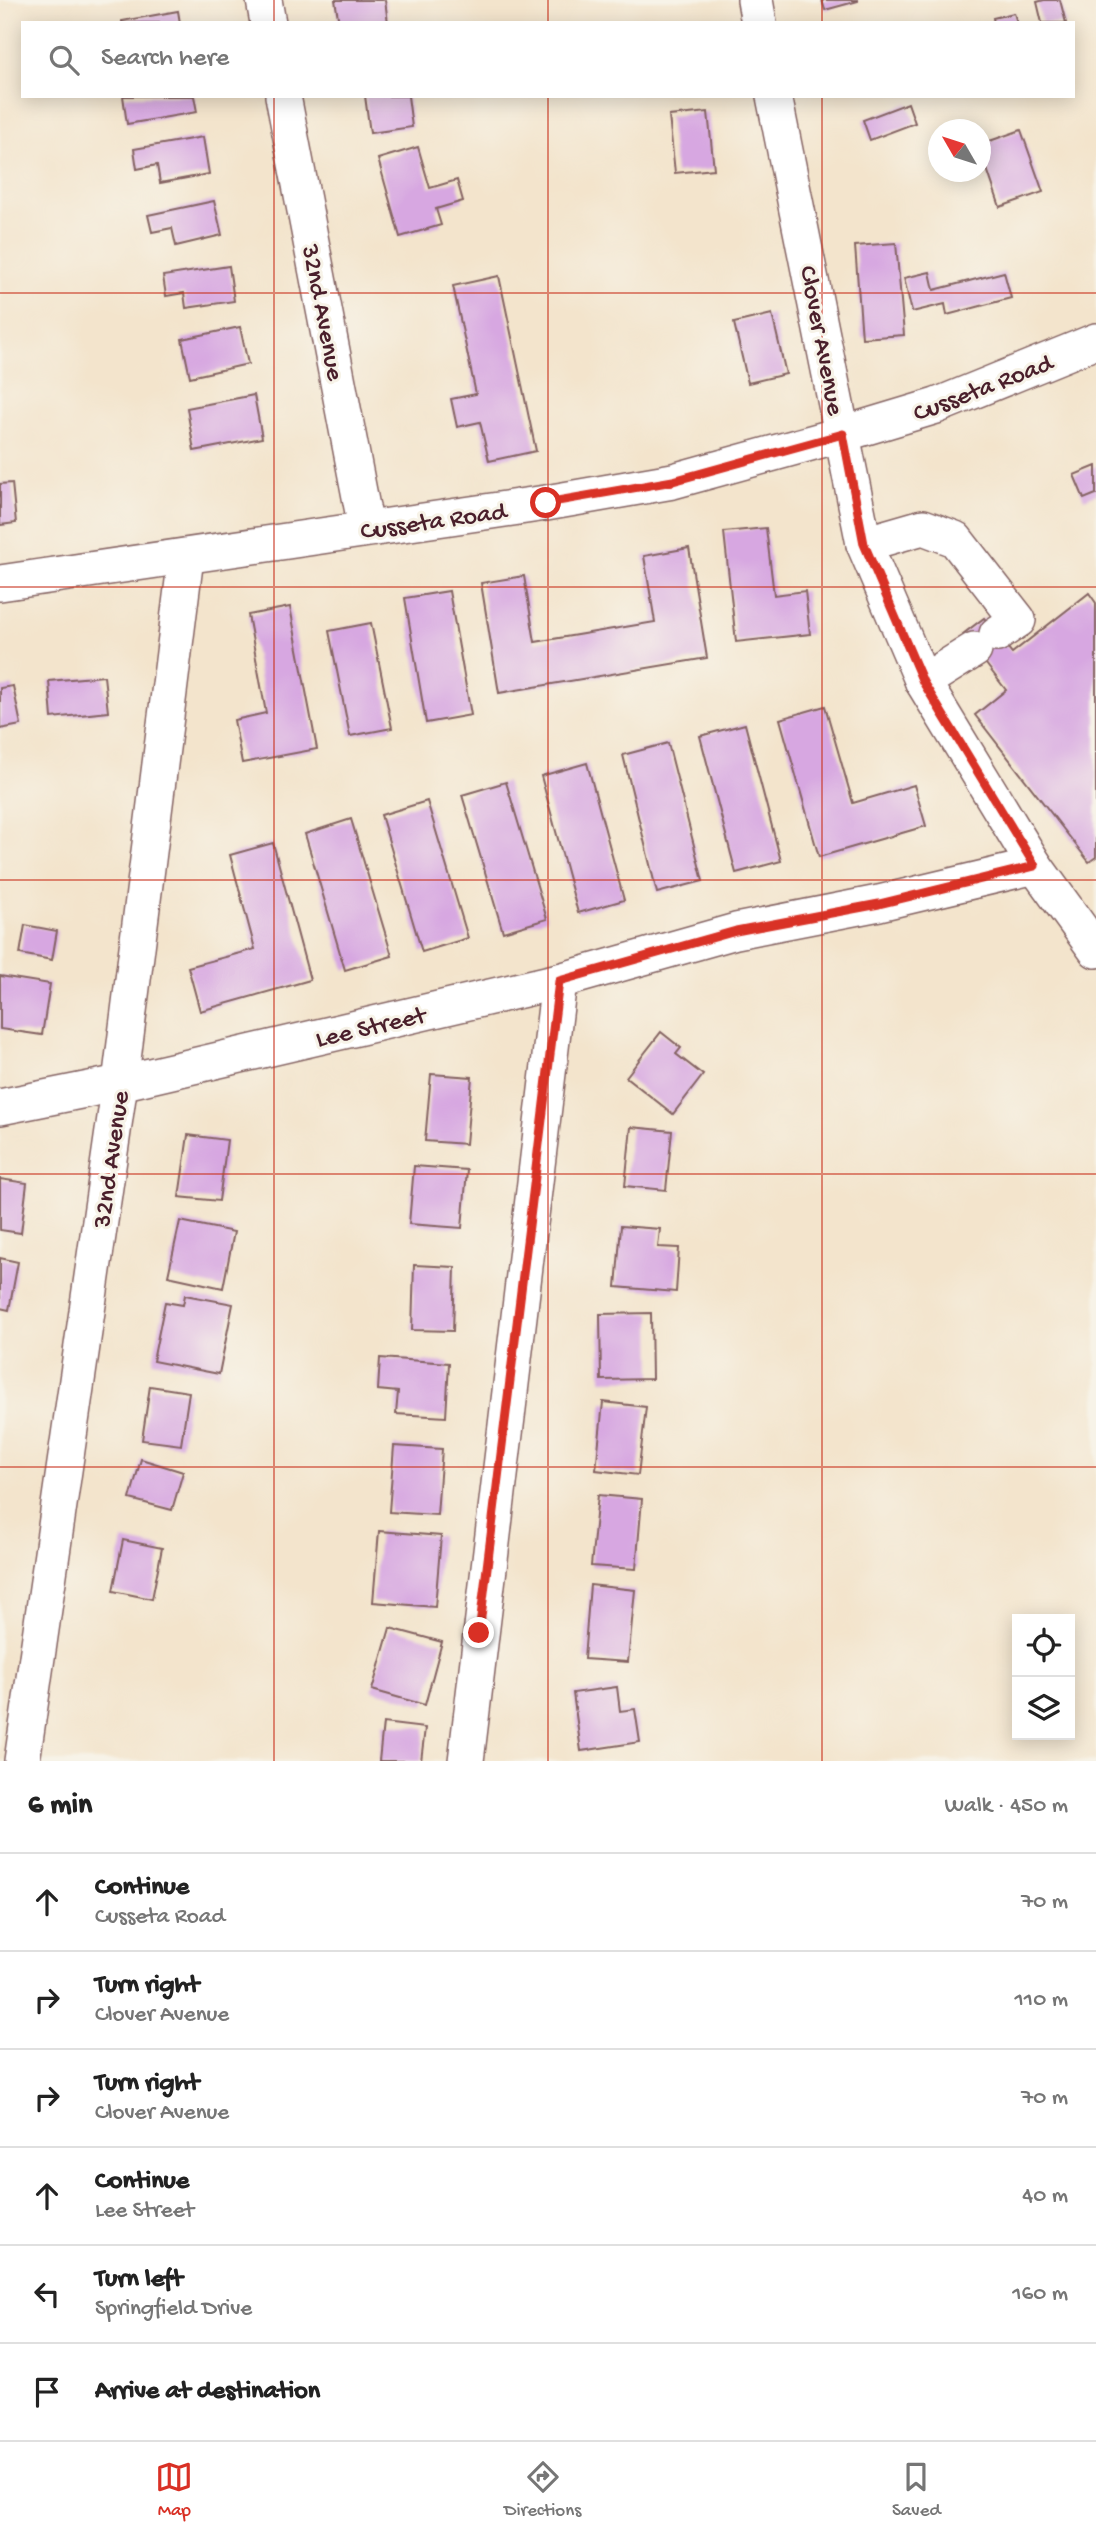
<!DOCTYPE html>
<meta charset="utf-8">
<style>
:root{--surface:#fff;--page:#f6f6f6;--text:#222;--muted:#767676;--line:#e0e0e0;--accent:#d93025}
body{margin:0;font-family:"Gochi Hand",sans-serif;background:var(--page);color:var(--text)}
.controls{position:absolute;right:21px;bottom:21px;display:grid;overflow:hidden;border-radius:0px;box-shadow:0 4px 18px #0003}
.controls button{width:63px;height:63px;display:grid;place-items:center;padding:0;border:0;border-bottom:2px solid var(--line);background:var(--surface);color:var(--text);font:35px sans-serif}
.compass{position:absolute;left:928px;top:119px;width:63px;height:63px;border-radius:50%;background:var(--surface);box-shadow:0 4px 18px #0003;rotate:309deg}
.stop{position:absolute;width:21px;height:21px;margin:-16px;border:5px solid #d93025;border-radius:50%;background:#fff}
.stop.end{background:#d93025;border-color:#fff;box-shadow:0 2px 7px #0008}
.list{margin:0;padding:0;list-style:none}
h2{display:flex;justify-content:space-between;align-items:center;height:91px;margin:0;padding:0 28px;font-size:30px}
h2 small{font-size:23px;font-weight:400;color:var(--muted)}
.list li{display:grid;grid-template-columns:46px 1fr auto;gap:21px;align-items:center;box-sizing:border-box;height:98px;padding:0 28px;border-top:2px solid var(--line)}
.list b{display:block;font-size:26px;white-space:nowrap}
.list p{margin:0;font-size:23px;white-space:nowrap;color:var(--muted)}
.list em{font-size:23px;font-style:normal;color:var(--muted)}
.icon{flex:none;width:38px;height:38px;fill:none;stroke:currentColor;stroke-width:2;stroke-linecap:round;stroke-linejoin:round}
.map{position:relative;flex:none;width:1096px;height:1761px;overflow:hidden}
.search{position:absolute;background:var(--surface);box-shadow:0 4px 18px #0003;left:21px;right:21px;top:21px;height:77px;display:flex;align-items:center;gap:18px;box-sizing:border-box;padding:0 24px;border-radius:0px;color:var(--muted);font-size:26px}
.sheet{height:679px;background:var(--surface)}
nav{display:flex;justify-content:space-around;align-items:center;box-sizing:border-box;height:98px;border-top:2px solid var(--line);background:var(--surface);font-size:19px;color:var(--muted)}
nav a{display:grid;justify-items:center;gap:4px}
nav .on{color:var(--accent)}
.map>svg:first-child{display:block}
.building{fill:#d7a7e1}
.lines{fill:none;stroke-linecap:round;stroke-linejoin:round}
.minor-casing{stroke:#856463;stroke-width:38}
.minor{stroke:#fff;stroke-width:35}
.route{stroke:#d93025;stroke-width:9}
.grid{fill:none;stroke:#c8321e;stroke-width:2;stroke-opacity:0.55}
.labels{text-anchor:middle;stroke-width:6;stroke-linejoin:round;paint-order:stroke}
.street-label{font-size:26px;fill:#4a1f2b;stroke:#f7f3e8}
</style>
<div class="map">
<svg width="1096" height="1761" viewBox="0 0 1096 1761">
<rect width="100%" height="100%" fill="#f7f3e8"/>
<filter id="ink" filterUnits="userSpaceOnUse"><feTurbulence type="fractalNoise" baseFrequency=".0143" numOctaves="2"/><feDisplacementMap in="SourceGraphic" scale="14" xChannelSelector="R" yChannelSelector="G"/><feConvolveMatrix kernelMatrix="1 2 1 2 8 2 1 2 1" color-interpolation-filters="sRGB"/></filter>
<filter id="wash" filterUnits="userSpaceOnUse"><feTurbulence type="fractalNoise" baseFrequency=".00686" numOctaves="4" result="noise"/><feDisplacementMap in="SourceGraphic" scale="28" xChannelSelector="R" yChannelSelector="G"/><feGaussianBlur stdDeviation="1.57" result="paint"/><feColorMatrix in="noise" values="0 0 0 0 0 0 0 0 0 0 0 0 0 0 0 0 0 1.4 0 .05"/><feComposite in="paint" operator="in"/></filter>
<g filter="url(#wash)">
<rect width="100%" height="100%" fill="#f3e4cc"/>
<g id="blocks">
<!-- building -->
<g class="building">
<polygon points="335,0 385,0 388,23 339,23"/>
<polygon points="822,0 858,0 858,1 825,10"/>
<polygon points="1044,0 1060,0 1066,23 1042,23 1037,2"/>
<polygon points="178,11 180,23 122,23 122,21"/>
<polygon points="1014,13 1017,23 994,23 993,18"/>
<polygon points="123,96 194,96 197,112 127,124"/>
<polygon points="365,96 408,96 412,127 370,133"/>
<polygon points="908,103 915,123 870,140 863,120"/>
<polygon points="708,112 714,169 675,173 669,116"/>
<polygon points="1021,130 1043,192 1000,207 981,151 981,144"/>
<polygon points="203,137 209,174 160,183 157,165 137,169 134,149"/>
<polygon points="418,147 430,188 457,180 463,201 436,209 441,225 400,237 378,159"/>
<polygon points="214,201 222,235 176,246 172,228 152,232 148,215"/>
<polygon points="896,243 904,335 862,338 855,246"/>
<polygon points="229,266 234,301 186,308 184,293 166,296 163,276"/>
<polygon points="930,272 934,290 1004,272 1011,298 947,315 945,304 912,312 904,278"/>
<polygon points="499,276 536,451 489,461 480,422 457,427 451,399 476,394 453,286"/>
<polygon points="772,314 786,374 748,383 734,323"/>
<polygon points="240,327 248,364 190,377 182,339"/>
<polygon points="254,395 262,438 194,451 187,408"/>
<polygon points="1096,466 1096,494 1084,499 1074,475"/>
<polygon points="12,483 16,523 0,525 0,484"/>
<polygon points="766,528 774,595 805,591 810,634 736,642 724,532"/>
<polygon points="689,548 707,658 499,693 481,583 524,576 535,642 655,622 644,556"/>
<polygon points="449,591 471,715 426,723 405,598"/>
<polygon points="1089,593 1096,603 1096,857 1089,862 975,715 1006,690 963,634 984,618 1012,653"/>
<polygon points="290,607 317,749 242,763 234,720 266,713 248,615"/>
<polygon points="371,623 392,728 350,736 329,631"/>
<polygon points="104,676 108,712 52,718 49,681"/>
<polygon points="13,686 21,725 0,729 0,688"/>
<polygon points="825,706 853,803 914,785 926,826 819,857 780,719"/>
<polygon points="745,724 781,861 736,873 700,736"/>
<polygon points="668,743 703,881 657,893 623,755"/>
<polygon points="587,763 624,900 578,913 541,776"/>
<polygon points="506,782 547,919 503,932 462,795"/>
<polygon points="427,801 468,938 422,952 381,815"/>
<polygon points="351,819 392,956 345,970 305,834"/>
<polygon points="273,843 310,980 200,1011 188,967 255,949 230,855"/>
<polygon points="25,925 57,931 52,960 20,954"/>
<polygon points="0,976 50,984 42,1035 0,1029"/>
<polygon points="661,1032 681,1048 676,1054 703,1075 673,1114 626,1077"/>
<polygon points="431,1074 472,1077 466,1144 425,1141"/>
<polygon points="631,1127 672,1131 666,1190 625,1186"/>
<polygon points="188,1135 227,1140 219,1201 179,1197"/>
<polygon points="414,1166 467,1170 462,1228 409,1224"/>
<polygon points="0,1179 27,1183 21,1233 0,1230"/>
<polygon points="180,1221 234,1232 223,1288 168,1276"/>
<polygon points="621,1226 660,1229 658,1247 679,1248 676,1292 616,1287"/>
<polygon points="0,1258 18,1262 9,1310 0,1308"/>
<polygon points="414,1265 455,1267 453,1331 412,1330"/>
<polygon points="185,1295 233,1304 219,1374 153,1361 165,1302 183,1305"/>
<polygon points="651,1313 652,1379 601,1380 600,1314"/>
<polygon points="380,1358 449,1363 446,1417 396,1414 398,1392 378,1390"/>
<polygon points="150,1386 189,1392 181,1445 142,1440"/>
<polygon points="603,1402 646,1407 638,1475 596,1470"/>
<polygon points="394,1446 442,1449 437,1515 389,1512"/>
<polygon points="141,1459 183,1472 172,1510 130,1499"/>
<polygon points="598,1495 642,1499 636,1569 591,1566"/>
<polygon points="379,1531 441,1536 435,1607 373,1602"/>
<polygon points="123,1540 162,1548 152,1599 113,1591"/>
<polygon points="590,1585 635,1590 628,1662 584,1659"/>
<polygon points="390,1628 442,1642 425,1705 372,1690"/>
<polygon points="617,1687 620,1711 635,1709 640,1742 581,1751 573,1693"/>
<polygon points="383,1723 425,1728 421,1761 379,1761"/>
</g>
</g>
</g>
<g filter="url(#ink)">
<use href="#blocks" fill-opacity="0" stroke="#856463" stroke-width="2"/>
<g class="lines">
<defs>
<g id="minor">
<polyline points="264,0 268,23"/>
<polyline points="755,0 759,23"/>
<polyline points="283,96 366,528"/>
<polyline points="864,544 923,527 955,539 1018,620 997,634"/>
<polyline points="0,583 546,503 673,481 843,434 936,406 1096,341"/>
<polyline points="923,682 974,650"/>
<polyline points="1035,866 1096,950"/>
<polyline points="0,1107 120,1083 559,981 736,931 879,903 1035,866 923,682 864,544 774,96"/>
<polyline points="22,1761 120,1083 186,557"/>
<polyline points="466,1761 559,981"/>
</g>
</defs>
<!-- minor casing -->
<use href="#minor" class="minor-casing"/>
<!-- minor -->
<use href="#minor" class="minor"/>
</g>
</g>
<g class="lines" filter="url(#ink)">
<!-- route -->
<polyline class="route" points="479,1633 559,981 736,931 879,904 1035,866 923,682 864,544 843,434 673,481 546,503"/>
</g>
<!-- grid -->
<path class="grid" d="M274 0V23M548 0V23M822 0V23M274 96V1761M548 96V1761M822 96V1761M0 293H1096M0 587H1096M0 880H1096M0 1174H1096M0 1467H1096"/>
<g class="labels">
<!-- street labels -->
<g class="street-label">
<text transform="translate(325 312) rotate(79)" y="9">32nd Avenue</text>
<text transform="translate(824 340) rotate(79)" y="9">Clover Avenue</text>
<text transform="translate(982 386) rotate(-21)" y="9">Cusseta Road</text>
<text transform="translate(433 519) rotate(-8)" y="9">Cusseta Road</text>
<text transform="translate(370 1025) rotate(-13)" y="9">Lee Street</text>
<text transform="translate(109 1159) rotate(-82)" y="9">32nd Avenue</text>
</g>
</g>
</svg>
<div class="controls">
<button><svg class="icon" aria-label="locate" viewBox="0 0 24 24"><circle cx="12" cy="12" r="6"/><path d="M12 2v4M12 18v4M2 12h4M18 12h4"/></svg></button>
<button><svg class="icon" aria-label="layers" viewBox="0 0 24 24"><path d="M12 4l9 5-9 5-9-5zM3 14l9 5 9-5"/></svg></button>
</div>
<svg class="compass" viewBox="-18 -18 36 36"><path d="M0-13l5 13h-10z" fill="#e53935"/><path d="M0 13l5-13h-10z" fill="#767676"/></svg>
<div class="stop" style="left:546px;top:503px"></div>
<div class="stop end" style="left:479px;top:1633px"></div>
<div class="search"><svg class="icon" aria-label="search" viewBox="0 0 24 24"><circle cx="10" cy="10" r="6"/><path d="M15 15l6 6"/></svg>Search here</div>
</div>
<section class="sheet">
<h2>6 min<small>Walk · 450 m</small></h2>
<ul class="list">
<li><svg class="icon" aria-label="ahead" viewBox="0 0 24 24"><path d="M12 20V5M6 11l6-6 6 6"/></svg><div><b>Continue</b><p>Cusseta Road</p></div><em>70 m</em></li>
<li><svg class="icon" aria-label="right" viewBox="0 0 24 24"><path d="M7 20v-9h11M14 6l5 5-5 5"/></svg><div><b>Turn right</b><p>Clover Avenue</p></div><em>110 m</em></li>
<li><svg class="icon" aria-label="right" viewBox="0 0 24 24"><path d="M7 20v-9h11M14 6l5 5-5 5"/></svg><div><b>Turn right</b><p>Clover Avenue</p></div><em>70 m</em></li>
<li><svg class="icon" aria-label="ahead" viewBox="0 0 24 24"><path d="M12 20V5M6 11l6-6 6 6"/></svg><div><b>Continue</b><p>Lee Street</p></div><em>40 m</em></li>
<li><svg class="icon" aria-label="left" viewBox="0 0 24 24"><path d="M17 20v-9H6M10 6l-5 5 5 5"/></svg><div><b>Turn left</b><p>Springfield Drive</p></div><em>160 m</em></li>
<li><svg class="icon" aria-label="arrive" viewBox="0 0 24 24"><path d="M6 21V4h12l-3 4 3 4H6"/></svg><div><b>Arrive at destination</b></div></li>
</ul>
</section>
<nav>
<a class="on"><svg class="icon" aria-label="map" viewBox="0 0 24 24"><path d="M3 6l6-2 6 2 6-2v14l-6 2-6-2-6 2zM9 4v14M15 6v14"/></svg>Map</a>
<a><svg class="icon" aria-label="directions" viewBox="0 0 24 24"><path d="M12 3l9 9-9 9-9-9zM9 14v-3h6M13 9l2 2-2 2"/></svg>Directions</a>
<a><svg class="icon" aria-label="saved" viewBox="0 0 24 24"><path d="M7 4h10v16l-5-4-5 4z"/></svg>Saved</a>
</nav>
